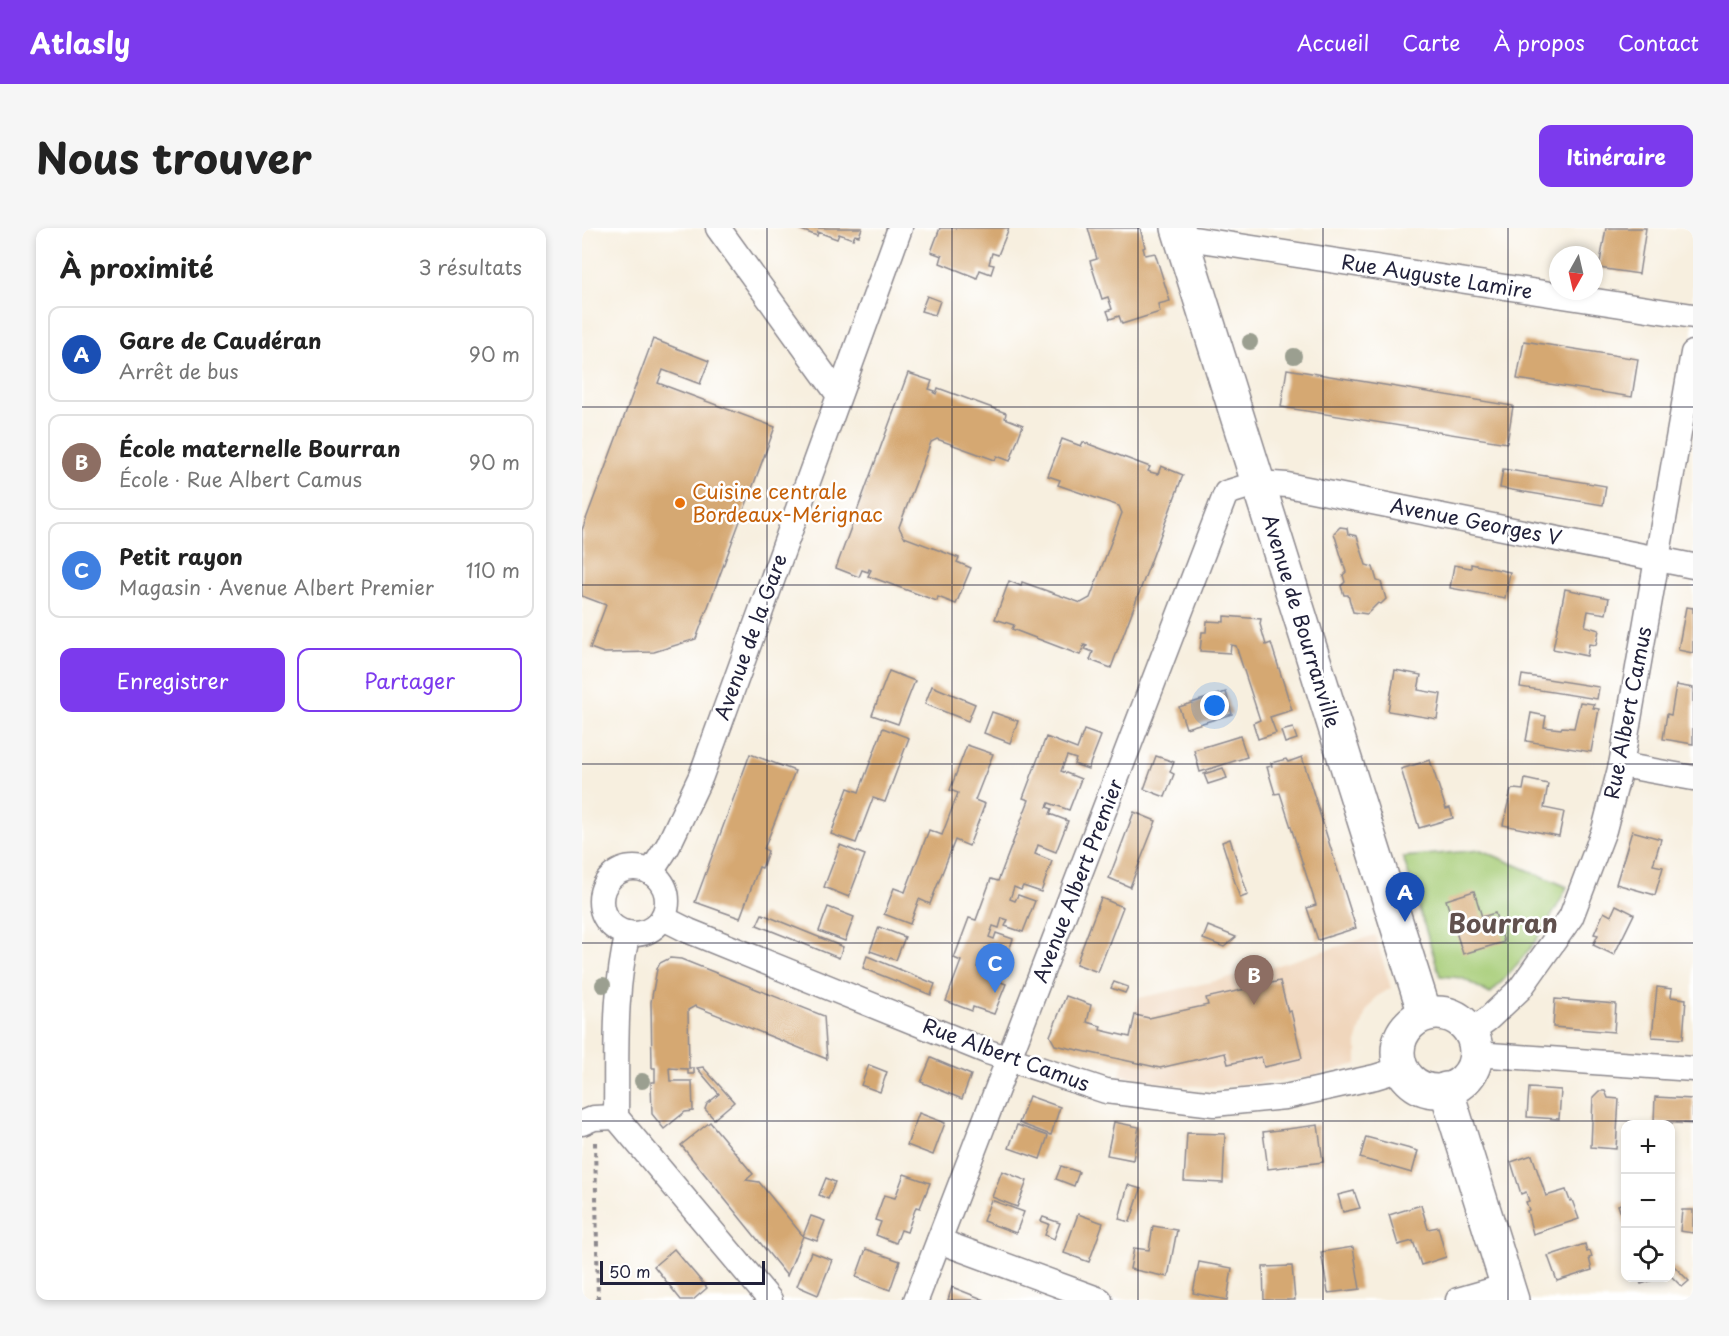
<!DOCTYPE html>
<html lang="fr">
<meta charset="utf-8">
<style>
:root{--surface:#fff;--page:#f6f6f6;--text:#222;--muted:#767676;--line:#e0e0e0;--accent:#7c3aed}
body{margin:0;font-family:"Playpen Sans",sans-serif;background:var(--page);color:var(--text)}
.controls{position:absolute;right:18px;bottom:18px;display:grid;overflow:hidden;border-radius:12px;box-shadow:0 3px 9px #0003}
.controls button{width:54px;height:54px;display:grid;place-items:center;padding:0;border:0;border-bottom:2px solid var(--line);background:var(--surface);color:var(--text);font:30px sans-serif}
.compass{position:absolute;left:967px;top:18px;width:54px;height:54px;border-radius:50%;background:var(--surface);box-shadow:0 3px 9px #0003;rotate:188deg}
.scale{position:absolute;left:18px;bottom:15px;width:165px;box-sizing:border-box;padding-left:6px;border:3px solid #22223b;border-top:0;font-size:16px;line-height:21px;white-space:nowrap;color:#22223b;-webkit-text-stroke:4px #fff;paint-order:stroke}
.you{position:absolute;left:633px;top:478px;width:21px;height:21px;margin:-15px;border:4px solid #fff;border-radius:50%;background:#1a73e8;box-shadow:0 0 0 9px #1a73e833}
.badge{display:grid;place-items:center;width:39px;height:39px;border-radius:50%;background:var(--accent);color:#fff;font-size:20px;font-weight:700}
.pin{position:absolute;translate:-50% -50px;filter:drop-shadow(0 2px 3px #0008)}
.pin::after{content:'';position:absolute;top:32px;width:21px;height:18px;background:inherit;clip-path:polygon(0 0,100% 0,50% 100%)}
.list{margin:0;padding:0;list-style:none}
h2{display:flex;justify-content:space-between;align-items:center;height:78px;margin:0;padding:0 24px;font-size:26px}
h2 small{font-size:20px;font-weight:400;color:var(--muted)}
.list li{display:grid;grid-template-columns:39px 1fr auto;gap:18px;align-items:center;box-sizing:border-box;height:96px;margin:0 12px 12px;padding:0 12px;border:2px solid var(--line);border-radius:12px}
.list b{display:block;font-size:22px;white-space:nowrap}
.list p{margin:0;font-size:20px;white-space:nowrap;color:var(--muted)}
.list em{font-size:20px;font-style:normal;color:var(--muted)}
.actions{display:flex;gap:12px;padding:18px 24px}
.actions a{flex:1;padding:14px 0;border:2px solid var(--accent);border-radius:12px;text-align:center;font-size:21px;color:var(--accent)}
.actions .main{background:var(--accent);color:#fff}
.icon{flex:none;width:33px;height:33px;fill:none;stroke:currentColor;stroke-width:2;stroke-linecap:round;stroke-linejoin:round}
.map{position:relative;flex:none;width:1111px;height:1072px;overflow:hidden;border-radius:12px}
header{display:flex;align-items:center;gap:36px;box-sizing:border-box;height:84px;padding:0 30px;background:var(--accent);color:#fff}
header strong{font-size:28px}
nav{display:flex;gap:33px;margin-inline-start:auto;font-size:21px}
.intro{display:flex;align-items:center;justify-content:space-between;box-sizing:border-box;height:144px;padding:0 36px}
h1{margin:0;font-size:42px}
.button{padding:15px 27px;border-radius:12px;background:var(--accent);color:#fff;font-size:21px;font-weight:700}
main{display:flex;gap:36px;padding:0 36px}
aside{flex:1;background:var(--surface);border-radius:12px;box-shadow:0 3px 9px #0003}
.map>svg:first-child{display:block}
.built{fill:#f0d6bc}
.green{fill:#a6cc76;stroke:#647758;stroke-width:1.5}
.building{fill:#d5a872}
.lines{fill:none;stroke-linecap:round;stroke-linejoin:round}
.street-casing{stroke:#8c888d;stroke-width:27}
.secondary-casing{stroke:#8c888d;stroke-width:36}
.path{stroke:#8c888d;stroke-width:4;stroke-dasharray:4.5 4.5;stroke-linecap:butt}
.street{stroke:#fff;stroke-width:24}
.secondary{stroke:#fff;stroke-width:33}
.tree{fill:#9b9f90}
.grid{fill:none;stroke:#22223b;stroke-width:1.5;stroke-opacity:0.55}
.food-dot{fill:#e8710a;stroke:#fff;stroke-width:2}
.labels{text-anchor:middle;stroke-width:5;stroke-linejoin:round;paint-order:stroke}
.street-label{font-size:20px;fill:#22223b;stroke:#fff}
.food-label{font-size:20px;fill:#c56008;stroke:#fff;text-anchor:start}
.district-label{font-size:26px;font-weight:bold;fill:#61514e;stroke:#fff}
</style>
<header>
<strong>Atlasly</strong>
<nav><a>Accueil</a><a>Carte</a><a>À propos</a><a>Contact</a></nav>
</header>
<div class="intro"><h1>Nous trouver</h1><a class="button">Itinéraire</a></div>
<main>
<aside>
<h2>À proximité<small>3 résultats</small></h2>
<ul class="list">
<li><span class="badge" style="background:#1a4fb4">A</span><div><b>Gare de Caudéran</b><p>Arrêt de bus</p></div><em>90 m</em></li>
<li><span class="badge" style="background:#8d6e63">B</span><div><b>École maternelle Bourran</b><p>École · Rue Albert Camus</p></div><em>90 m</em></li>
<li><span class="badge" style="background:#3f7fe0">C</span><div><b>Petit rayon</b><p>Magasin · Avenue Albert Premier</p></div><em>110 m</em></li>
</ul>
<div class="actions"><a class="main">Enregistrer</a><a>Partager</a></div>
</aside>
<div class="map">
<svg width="1111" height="1072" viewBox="0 0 1111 1072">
<rect width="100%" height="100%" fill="#fff"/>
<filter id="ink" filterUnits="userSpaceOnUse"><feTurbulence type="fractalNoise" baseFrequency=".0167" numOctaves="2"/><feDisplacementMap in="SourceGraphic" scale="12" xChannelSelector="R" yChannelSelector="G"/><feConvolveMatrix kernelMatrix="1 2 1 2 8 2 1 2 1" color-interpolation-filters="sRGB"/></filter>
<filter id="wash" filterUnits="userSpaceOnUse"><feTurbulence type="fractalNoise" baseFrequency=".008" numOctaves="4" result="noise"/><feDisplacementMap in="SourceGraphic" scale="24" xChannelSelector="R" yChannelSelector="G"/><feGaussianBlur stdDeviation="1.35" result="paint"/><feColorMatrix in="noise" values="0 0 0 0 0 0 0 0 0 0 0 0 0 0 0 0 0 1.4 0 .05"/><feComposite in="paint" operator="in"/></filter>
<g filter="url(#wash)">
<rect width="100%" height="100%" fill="#f7efdf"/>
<!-- built -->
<polygon class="built" points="793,707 809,760 794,769 784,784 775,812 775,836 728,849 677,855 626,859 578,855 538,847 557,770 670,745"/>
<!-- green -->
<path class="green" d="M899 622 985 659C966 700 940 734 908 766L880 750 858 748 821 629Z"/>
<g id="blocks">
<!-- building -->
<g class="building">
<polygon points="214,0 280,0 277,8 273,7 271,11 257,6 255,11 236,4 235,8"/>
<polygon points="358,0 427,0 416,27 410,25 407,36 412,37 409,46 398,42 395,50 358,35 360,28 349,24"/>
<polygon points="506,0 558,0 563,19 561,20 563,27 573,25 588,73 576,76 578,84 540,96 537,88 528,91 525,83 530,81 526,69 520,71 508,33 515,31"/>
<polygon points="1024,0 1064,0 1057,46 1017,40"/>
<polygon points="345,68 358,73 353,87 339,83"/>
<polygon points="71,111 127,133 118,156 81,142 76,155 193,199 114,411 72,424 22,425 8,420 24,377 0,368 0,302"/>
<polygon points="942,113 1056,131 1050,169 935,151"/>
<polygon points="705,141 931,178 925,215 699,179"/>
<polygon points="326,145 350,153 347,161 353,163 352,165 354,166 356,160 424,185 423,190 441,197 428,233 415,228 413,232 355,211 349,214 317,299 322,309 377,330 375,334 389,340 374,376 356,369 355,373 286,348 289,342 287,341 286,344 280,342 277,349 254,340"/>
<polygon points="480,211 499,218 501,214 568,239 566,243 568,244 576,246 579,238 601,247 529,440 508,432 511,424 503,421 505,418 502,417 498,427 430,401 432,397 413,391 427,353 439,358 440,354 499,375 508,370 540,285 537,278 476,257 478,252 466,248"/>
<polygon points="921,241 1024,258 1021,277 918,260"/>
<polygon points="758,299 765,300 766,306 775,308 784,337 791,339 795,353 799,354 804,371 799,376 796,375 785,386 771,384 766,367 762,367 759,358 763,354 761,347 764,344 752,305"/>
<polygon points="889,336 928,344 923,370 868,360 872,337 889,340"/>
<polygon points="983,361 1027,370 1024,386 1006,383 1003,398 1017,402 1014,417 1007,416 1005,428 971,421"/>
<polygon points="1104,379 1111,380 1111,425 1096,422"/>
<polygon points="642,388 679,391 678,396 684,417 689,415 710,482 688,489 694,505 676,511 671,495 678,492 654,418 649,417 648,425 618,423 620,404 624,404 625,393 642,394"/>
<polygon points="813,442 839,447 836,462 859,466 855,491 806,483"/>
<polygon points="307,443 333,453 316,496 290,487"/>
<polygon points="940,447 1017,459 1015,471 938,459"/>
<polygon points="1094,457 1111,460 1111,516 1081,511 1085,486 1089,487"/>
<polygon points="350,458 393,476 386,493 343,476"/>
<polygon points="644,464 650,486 604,500 597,479"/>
<polygon points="998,474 1012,476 1011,480 1017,481 1009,524 944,513 949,485 964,488 962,499 979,501 980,499 992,500"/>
<polygon points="410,484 436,493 428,515 402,505"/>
<polygon points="301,500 327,510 303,574 291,570 274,615 249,606 266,560 277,564"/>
<polygon points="711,500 715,511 703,515 699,503"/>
<polygon points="502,502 519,508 506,541 492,536 494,531 485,528 479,543 499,551 487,582 467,575 465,579 470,581 468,586 486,593 474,624 456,617 453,626 470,633 459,664 441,658 439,662 432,659 428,671 433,673 436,667 453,673 441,704 423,698 426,692 420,690 417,700 411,698 407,709 412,711 414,705 431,711 420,742 402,736 404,730 400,728 395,739 405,743 403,748 424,756 412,786 391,779 390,783 364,773 379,733 372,730 387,690 394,692 409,651 416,653 447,572 441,570 464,509 495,521"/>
<polygon points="658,508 665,529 618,544 612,522"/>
<polygon points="385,517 411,526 393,572 403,576 387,618 373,612 348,676 337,671 328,696 302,686 312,660 323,664 347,602 360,607 376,565 368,562"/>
<polygon points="168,526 213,543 182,621 186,623 180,640 177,639 158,690 113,674"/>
<polygon points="574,528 592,534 588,544 592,546 583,569 562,561"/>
<polygon points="720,529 774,700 736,712 725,680 734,677 698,565 693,566 685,539 690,538 689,535 704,531 706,534"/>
<polygon points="848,532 864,581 868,580 871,590 837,600 819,541"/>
<polygon points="641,540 645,550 626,556 622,546"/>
<polygon points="943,551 966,556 962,580 982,584 977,608 921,597 929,562 932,561 941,562"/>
<polygon points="552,584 574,593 548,659 527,650"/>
<polygon points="1050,603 1079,611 1071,637 1081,639 1073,667 1034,656"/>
<polygon points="648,611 666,667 658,670 640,614"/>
<polygon points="258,617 283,627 267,669 242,659"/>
<polygon points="892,663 900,689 913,685 922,714 881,726 864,672"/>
<polygon points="519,670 541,679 516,744 494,736"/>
<polygon points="1034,677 1052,686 1032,727 1011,717 1016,707 1012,706 1022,684 1029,688"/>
<polygon points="246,679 272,689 263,713 237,703"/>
<polygon points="180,686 261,719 257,730 175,697"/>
<polygon points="626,698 654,709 642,719 621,711"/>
<polygon points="297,699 323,709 314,732 288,723"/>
<polygon points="285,728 353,756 349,767 281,740"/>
<polygon points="88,730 99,731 242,788 245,831 113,778 106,782 107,840 112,840 112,846 106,846 106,841 87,840 88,853 110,853 111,883 103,884 82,901 70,886 69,854 73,854 73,840 70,840 69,774 75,741 78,735"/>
<polygon points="698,753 706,784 709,783 720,830 717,831 682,839 679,829 646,836 643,825 578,840 473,817 468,808 484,768 509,777 505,794 519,798 518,802 548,809 553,787 567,790 626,777 624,770"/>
<polygon points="532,754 546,759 543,765 529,760"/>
<polygon points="1075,759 1090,761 1089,769 1104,771 1101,811 1070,809"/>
<polygon points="973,771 1034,776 1032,804 971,799"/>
<polygon points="349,830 389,847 380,871 339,854"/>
<polygon points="287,837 305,844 298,864 279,857"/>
<polygon points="121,839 152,874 132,891 123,881 125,876 137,866 115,840"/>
<polygon points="947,860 979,862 977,891 945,889"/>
<polygon points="1017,863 1023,863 1026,870 1037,871 1034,921 1009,919 1011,869"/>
<polygon points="447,868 478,879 469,907 437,895"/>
<polygon points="1073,869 1111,871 1111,896 1072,894"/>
<polygon points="337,885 363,895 351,927 325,917"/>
<polygon points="128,894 171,946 164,952 177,954 221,1008 205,1048 99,917"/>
<polygon points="532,894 557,899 551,932 525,927"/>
<polygon points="435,897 466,908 458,931 427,920"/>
<polygon points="736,897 741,934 686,941 681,904"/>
<polygon points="605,905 643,906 641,955 602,953"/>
<polygon points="784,909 836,923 830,945 778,930"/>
<polygon points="950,927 964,968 984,962 988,973 990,972 997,991 951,1006 945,983 947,982 944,974 947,973 944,964 939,966 929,934"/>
<polygon points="479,938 497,944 492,958 474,951"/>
<polygon points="420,943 445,953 435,979 410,969"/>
<polygon points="322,946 348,955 338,980 334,979 325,1004 319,1002 314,1015 294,1007 299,994 293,992 302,967 313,970"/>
<polygon points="244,950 253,954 246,971 237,967"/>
<polygon points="546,957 559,961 548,994 537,991"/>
<polygon points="772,963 778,980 761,984 756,967"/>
<polygon points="409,972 442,984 434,1005 401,993"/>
<polygon points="1044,974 1044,997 1043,997 1036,977"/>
<polygon points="839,977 846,1001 856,999 864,1029 839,1037 831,1013 816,1017 807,987"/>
<polygon points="1100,982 1111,982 1111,1005 1098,1003"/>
<polygon points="496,986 521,995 507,1034 482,1025"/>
<polygon points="229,988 243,993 235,1013 221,1008"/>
<polygon points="461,989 478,995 472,1011 463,1007 467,996 459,993"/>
<polygon points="571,998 595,1002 586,1049 548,1041 552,1020 567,1022"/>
<polygon points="1003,1016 1005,1024 1008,1023 1010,1029 1007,1030 1010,1042 975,1053 966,1028"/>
<polygon points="771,1019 778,1061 746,1065 739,1024"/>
<polygon points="92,1021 125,1060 111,1072 99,1072 72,1038"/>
<polygon points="284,1021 318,1033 308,1062 274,1049"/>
<polygon points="229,1024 250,1032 236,1067 215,1058"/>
<polygon points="617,1034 650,1040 645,1072 611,1065"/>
<polygon points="710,1038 713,1072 682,1072 681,1039"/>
<polygon points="1092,1038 1107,1053 1100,1059 1089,1048 1089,1042"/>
<polygon points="1057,1050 1077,1050 1059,1056"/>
<polygon points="370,1059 403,1072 366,1072"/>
</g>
</g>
</g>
<g filter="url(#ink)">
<use href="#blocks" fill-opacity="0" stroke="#8c888d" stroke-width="1.5"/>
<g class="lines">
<defs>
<g id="street">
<polyline points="136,0 256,166"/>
<polyline points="599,9 1111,88"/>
<polyline points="1039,537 1111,550"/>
<circle cx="52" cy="673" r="33"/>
<polyline points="69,644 86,618 119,548 318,0"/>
<polyline points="81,690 107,703 406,824 524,863 632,876 703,869 793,849 819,841"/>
<path d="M46 705C31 765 35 828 34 889L188 1072"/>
<polyline points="888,804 906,791 938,761 989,689 1022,602 1039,537 1111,125"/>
<polyline points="894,826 1111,841"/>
<polyline points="0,895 12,890 34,889"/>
<polyline points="357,1013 518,1072"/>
<polyline points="334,1072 644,265 676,255 705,257 1111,338"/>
<polyline points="876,1072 925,1058"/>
</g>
<g id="secondary">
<polyline points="596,0 843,786"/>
<circle cx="855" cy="824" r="39"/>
<polyline points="864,861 930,1072"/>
</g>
</defs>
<!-- street casing -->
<use href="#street" class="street-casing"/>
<!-- secondary casing -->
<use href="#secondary" class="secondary-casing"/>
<!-- path -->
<polyline class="path" points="13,914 16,1072"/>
<!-- street -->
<use href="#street" class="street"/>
<!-- secondary -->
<use href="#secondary" class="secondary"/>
</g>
<!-- trees -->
<g class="tree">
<circle cx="668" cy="114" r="8"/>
<circle cx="712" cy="128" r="8"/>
<circle cx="21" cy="757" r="8"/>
<circle cx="60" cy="853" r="8"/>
</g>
</g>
<!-- grid -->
<path class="grid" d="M185 0V1072M370 0V1072M556 0V1072M741 0V1072M926 0V1072M0 179H1111M0 357H1111M0 536H1111M0 715H1111M0 893H1111"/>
<!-- markers -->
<circle class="food-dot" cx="98" cy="275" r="6"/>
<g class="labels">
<!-- street labels -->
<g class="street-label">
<text transform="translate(855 49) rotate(9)" y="7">Rue Auguste Lamire</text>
<text transform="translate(894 294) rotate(11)" y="7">Avenue Georges V</text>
<text transform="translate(719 393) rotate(73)" y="7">Avenue de Bourranville</text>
<text transform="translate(169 409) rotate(-70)" y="7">Avenue de la Gare</text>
<text transform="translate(1046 485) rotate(-79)" y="7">Rue Albert Camus</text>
<text transform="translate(496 653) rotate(-69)" y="7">Avenue Albert Premier</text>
<text transform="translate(424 827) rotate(20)" y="7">Rue Albert Camus</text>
</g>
<!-- food labels -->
<g class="food-label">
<text x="110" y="271">Cuisine centrale<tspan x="110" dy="23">Bordeaux-Mérignac</tspan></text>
</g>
<!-- district labels -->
<g class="district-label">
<text x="921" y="705">Bourran</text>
</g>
</g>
</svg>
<div class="controls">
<button>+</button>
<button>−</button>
<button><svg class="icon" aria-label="locate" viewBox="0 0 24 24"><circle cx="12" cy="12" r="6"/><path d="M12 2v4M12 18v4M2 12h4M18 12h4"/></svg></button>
</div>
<svg class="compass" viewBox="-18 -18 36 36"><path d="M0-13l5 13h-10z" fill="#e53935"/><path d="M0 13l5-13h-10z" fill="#767676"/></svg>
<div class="scale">50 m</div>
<div class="you"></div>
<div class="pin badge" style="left:823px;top:694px;background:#1a4fb4">A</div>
<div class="pin badge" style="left:672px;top:777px;background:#8d6e63">B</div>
<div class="pin badge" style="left:413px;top:765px;background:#3f7fe0">C</div>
</div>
</main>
